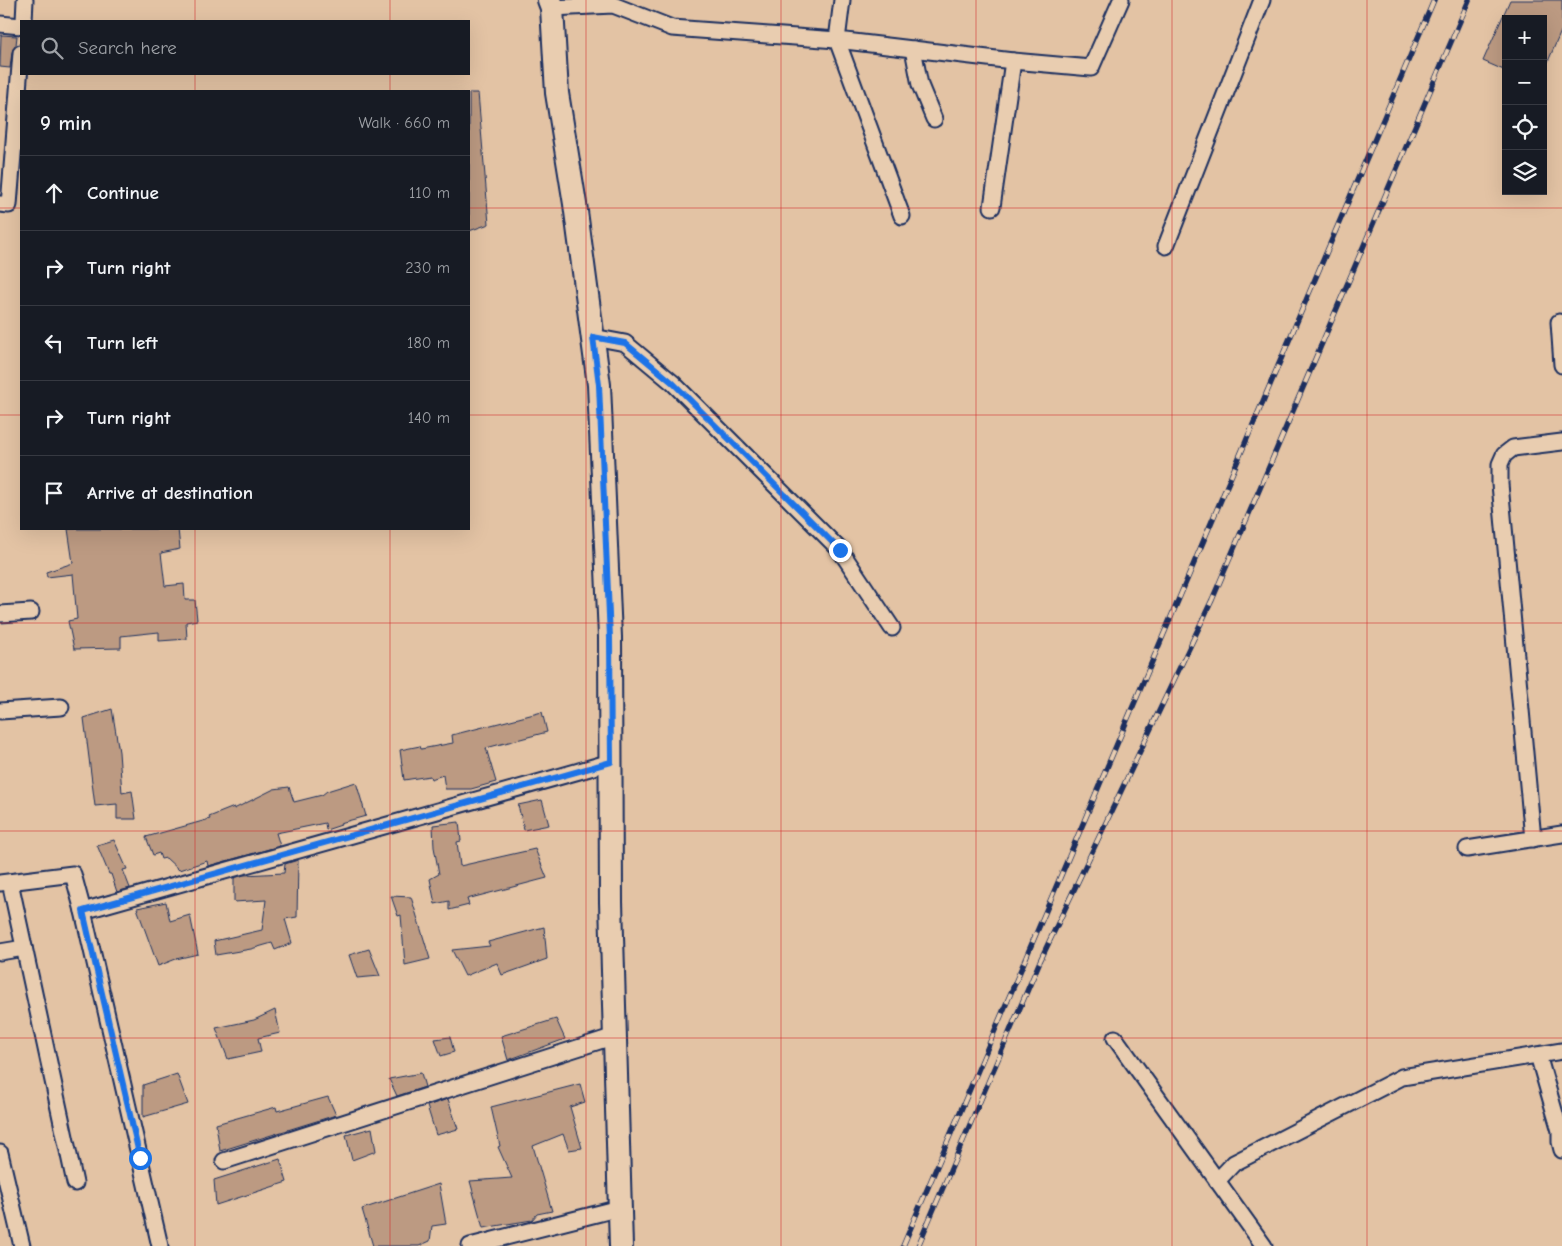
<!DOCTYPE html>
<meta charset="utf-8">
<style>
:root{--surface:#171b24;--page:#242831;--text:#f1f3f6;--muted:#9ea1a6;--line:#363941}
body{margin:0;font-family:"Comic Neue",sans-serif;background:var(--page);color:var(--text)}
.controls{position:absolute;right:15px;top:15px;display:grid;overflow:hidden;border-radius:0px;box-shadow:0 5px 20px #0002}
.controls button{width:45px;height:45px;display:grid;place-items:center;padding:0;border:0;border-bottom:1px solid var(--line);background:var(--surface);color:var(--text);font:25px sans-serif}
.stop{position:absolute;width:15px;height:15px;margin:-11px;border:4px solid #1a73e8;border-radius:50%;background:#fff}
.stop.end{background:#1a73e8;border-color:#fff;box-shadow:0 1px 5px #0008}
.list{margin:0;padding:0;list-style:none}
h2{display:flex;justify-content:space-between;align-items:center;height:65px;margin:0;padding:0 20px;font-size:21px}
h2 small{font-size:16px;font-weight:400;color:var(--muted)}
.list li{display:grid;grid-template-columns:32px 1fr auto;gap:15px;align-items:center;box-sizing:border-box;height:75px;padding:0 20px;border-top:1px solid var(--line)}
.list b{display:block;font-size:19px;white-space:nowrap}
.list em{font-size:16px;font-style:normal;color:var(--muted)}
.icon{flex:none;width:28px;height:28px;fill:none;stroke:currentColor;stroke-width:2;stroke-linecap:round;stroke-linejoin:round}
.map{position:relative;flex:none;width:1562px;height:1246px;overflow:hidden}
.search{position:absolute;background:var(--surface);box-shadow:0 5px 20px #0002;left:20px;top:20px;width:450px;height:55px;display:flex;align-items:center;gap:12px;box-sizing:border-box;padding:0 18px;border-radius:0px;color:var(--muted);font-size:19px}
.panel{position:absolute;background:var(--surface);box-shadow:0 5px 20px #0002;left:20px;top:90px;width:450px;height:440px;border-radius:0px}
.map>svg:first-child{display:block}
.building{fill:#bc9a82;stroke:#1b2f5e}
.lines{fill:none;stroke-linecap:round;stroke-linejoin:round}
.minor-casing{stroke:#1b2f5e;stroke-width:19}
.primary-casing{stroke:#1b2f5e;stroke-width:26}
.minor{stroke:#e9cdb0;stroke-width:15}
.primary{stroke:#e9cdb0;stroke-width:22}
.rail-casing{stroke:#1b2f5e;stroke-width:5.5}
.rail{stroke:#e9cdb0;stroke-width:4;stroke-dasharray:11;stroke-linecap:butt}
.route{stroke:#1a73e8;stroke-width:6}
.grid{fill:none;stroke:#d62828;stroke-width:1;stroke-opacity:0.55}
</style>
<div class="map">
<svg width="1562" height="1246" viewBox="0 0 1562 1246">
<rect width="100%" height="100%" fill="#e3c3a4"/>
<filter id="ink" filterUnits="userSpaceOnUse"><feTurbulence type="fractalNoise" baseFrequency=".02" numOctaves="2"/><feDisplacementMap in="SourceGraphic" scale="10" xChannelSelector="R" yChannelSelector="G"/><feConvolveMatrix kernelMatrix="1 2 1 2 8 2 1 2 1" color-interpolation-filters="sRGB"/></filter>
<g filter="url(#ink)">
<!-- building -->
<g class="building">
<polygon points="1510,0 1562,0 1562,29 1543,73 1543,19 1506,19 1506,71 1483,61"/>
<polygon points="1,35 17,36 16,45 12,52 10,68 0,67"/>
<polygon points="469,93 478,93 489,224 469,231"/>
<polygon points="68,529 178,529 180,549 161,553 165,586 184,584 185,600 195,600 197,620 186,622 187,639 159,641 159,632 121,636 121,648 74,649 68,621 77,619 73,574 47,577 46,572 73,563"/>
<polygon points="112,709 119,752 122,793 132,791 136,819 117,819 117,804 95,806 84,718"/>
<polygon points="542,712 547,732 486,748 496,782 471,789 445,789 443,775 431,779 430,776 404,780 400,750 420,746 421,749 453,743 452,735"/>
<polygon points="356,782 366,816 340,823 341,825 326,830 325,823 276,833 280,846 208,866 207,861 179,870 166,858 161,859 159,853 153,855 146,837 210,819 209,817 234,807 234,809 274,789 289,787 294,802 322,795 327,791"/>
<polygon points="542,800 549,825 524,830 518,805"/>
<polygon points="459,822 461,841 457,842 460,866 535,849 547,878 467,899 469,905 449,910 449,901 435,904 430,879 439,874 434,847 433,825"/>
<polygon points="114,840 127,869 123,870 130,888 117,892 111,874 109,874 97,845"/>
<polygon points="298,860 297,917 285,919 292,943 275,950 272,943 251,949 216,955 214,941 262,930 266,900 234,902 234,878 244,875 284,873 285,864"/>
<polygon points="391,896 411,897 430,959 405,965 401,915 398,916"/>
<polygon points="166,902 170,921 190,915 198,954 176,959 158,966 137,908"/>
<polygon points="544,927 547,959 502,975 497,963 465,976 452,950 490,946 488,942"/>
<polygon points="369,949 380,976 357,978 349,955"/>
<polygon points="275,1010 280,1033 258,1038 261,1052 228,1059 216,1028 254,1020"/>
<polygon points="556,1019 565,1039 508,1060 501,1036"/>
<polygon points="450,1037 454,1052 441,1056 435,1039"/>
<polygon points="421,1073 425,1087 397,1096 389,1079"/>
<polygon points="177,1074 188,1104 143,1117 143,1085"/>
<polygon points="580,1084 585,1102 570,1107 582,1148 569,1150 563,1134 533,1146 552,1211 537,1214 532,1220 483,1228 470,1181 512,1178 498,1147 500,1146 491,1107"/>
<polygon points="328,1097 336,1115 220,1151 216,1124 276,1107 277,1111"/>
<polygon points="448,1099 458,1129 436,1135 427,1106"/>
<polygon points="372,1128 376,1151 352,1160 346,1135"/>
<polygon points="280,1159 287,1182 216,1205 214,1180"/>
<polygon points="439,1184 446,1224 432,1226 430,1241 419,1246 373,1246 362,1209"/>
</g>
<g class="lines">
<defs>
<g id="minor">
<polyline points="842,0 837,40 902,216"/>
<polyline points="552,8 613,5 672,28 837,40 1013,61 1091,68 1121,0"/>
<polyline points="24,21 25,0"/>
<polyline points="0,24 21,26"/>
<polyline points="913,49 920,85 934,119"/>
<polyline points="0,204 9,205 21,53"/>
<polyline points="992,207 1013,61"/>
<polyline points="1166,246 1262,0"/>
<polyline points="1559,322 1562,365"/>
<polyline points="593,337 625,343 673,383 840,550 892,628"/>
<polyline points="0,614 31,612"/>
<polyline points="0,711 61,707"/>
<polyline points="1533,839 1500,484 1500,464 1504,455 1513,448 1562,442"/>
<polyline points="1467,849 1562,834"/>
<polyline points="10,882 75,1183"/>
<polyline points="0,883 73,874 83,911 160,1246"/>
<polyline points="83,911 611,762"/>
<polyline points="0,952 24,948"/>
<polyline points="1115,1038 1264,1246"/>
<polyline points="1538,1055 1560,1131 1560,1142 1562,1150"/>
<polyline points="0,1153 22,1246"/>
<polyline points="224,1161 615,1036"/>
<polyline points="1217,1181 1234,1163 1402,1077 1562,1051"/>
<polyline points="470,1246 620,1208"/>
</g>
<polyline id="primary" points="549,0 552,8 557,93 575,204 599,385 610,637 611,902 621,1246"/>
</defs>
<!-- minor casing -->
<use href="#minor" class="minor-casing"/>
<!-- primary casing -->
<use href="#primary" class="primary-casing"/>
<!-- minor -->
<use href="#minor" class="minor"/>
<!-- primary -->
<use href="#primary" class="primary"/>
<defs>
<g id="rail">
<polyline points="903,1246 1434,0"/>
<polyline points="918,1246 1040,961 1212,600 1469,0"/>
</g>
</defs>
<!-- rail casing -->
<use href="#rail" class="rail-casing"/>
<!-- rail -->
<use href="#rail" class="rail"/>
</g>
</g>
<g class="lines" filter="url(#ink)">
<!-- route -->
<polyline class="route" points="140,1158 83,911 611,762 610,638 599,385 593,337 625,343 673,383 840,550"/>
</g>
<!-- grid -->
<path class="grid" d="M195 0V21M390 0V21M586 0V1246M781 0V1246M976 0V1246M1172 0V1246M1367 0V1246M195 74V91M390 74V91M0 208H21M469 208H1562M0 415H21M469 415H1562M195 529V1246M390 529V1246M0 623H1562M0 831H1562M0 1038H1562"/>
</svg>
<div class="controls">
<button>+</button>
<button>−</button>
<button><svg class="icon" aria-label="locate" viewBox="0 0 24 24"><circle cx="12" cy="12" r="6"/><path d="M12 2v4M12 18v4M2 12h4M18 12h4"/></svg></button>
<button><svg class="icon" aria-label="layers" viewBox="0 0 24 24"><path d="M12 4l9 5-9 5-9-5zM3 14l9 5 9-5"/></svg></button>
</div>
<div class="stop" style="left:140px;top:1158px"></div>
<div class="stop end" style="left:840px;top:550px"></div>
<div class="search"><svg class="icon" aria-label="search" viewBox="0 0 24 24"><circle cx="10" cy="10" r="6"/><path d="M15 15l6 6"/></svg>Search here</div>
<section class="panel">
<h2>9 min<small>Walk · 660 m</small></h2>
<ul class="list">
<li><svg class="icon" aria-label="ahead" viewBox="0 0 24 24"><path d="M12 20V5M6 11l6-6 6 6"/></svg><div><b>Continue</b></div><em>110 m</em></li>
<li><svg class="icon" aria-label="right" viewBox="0 0 24 24"><path d="M7 20v-9h11M14 6l5 5-5 5"/></svg><div><b>Turn right</b></div><em>230 m</em></li>
<li><svg class="icon" aria-label="left" viewBox="0 0 24 24"><path d="M17 20v-9H6M10 6l-5 5 5 5"/></svg><div><b>Turn left</b></div><em>180 m</em></li>
<li><svg class="icon" aria-label="right" viewBox="0 0 24 24"><path d="M7 20v-9h11M14 6l5 5-5 5"/></svg><div><b>Turn right</b></div><em>140 m</em></li>
<li><svg class="icon" aria-label="arrive" viewBox="0 0 24 24"><path d="M6 21V4h12l-3 4 3 4H6"/></svg><div><b>Arrive at destination</b></div></li>
</ul>
</section>
</div>
